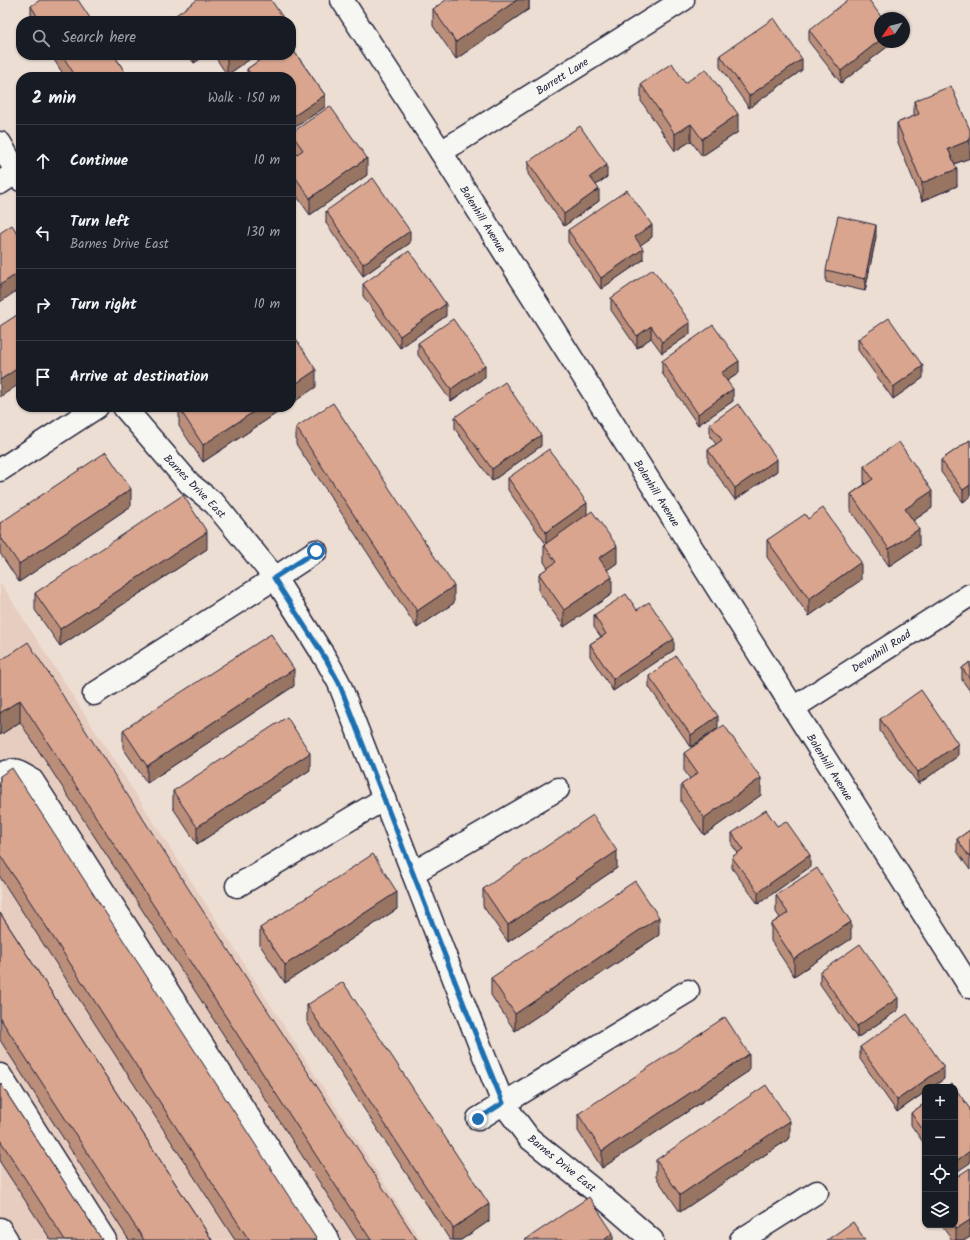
<!DOCTYPE html>
<meta charset="utf-8">
<style>
:root{--surface:#171b24;--page:#20242c;--text:#f1f3f6;--muted:#9ea1a6;--line:#363941}
body{margin:0;font-family:Kalam,sans-serif;background:var(--page);color:var(--text)}
.controls{position:absolute;right:12px;bottom:12px;display:grid;overflow:hidden;border-radius:8px;box-shadow:0 1px 3px #0004}
.controls button{width:36px;height:36px;display:grid;place-items:center;padding:0;border:0;border-bottom:1px solid var(--line);background:var(--surface);color:var(--text);font:20px sans-serif}
.compass{position:absolute;left:874px;top:12px;width:36px;height:36px;border-radius:50%;background:var(--surface);box-shadow:0 1px 3px #0004;rotate:235deg}
.stop{position:absolute;width:12px;height:12px;margin:-9px;border:3px solid #1f6fb2;border-radius:50%;background:#fff}
.stop.end{background:#1f6fb2;border-color:#fff;box-shadow:0 1px 4px #0008}
.list{margin:0;padding:0;list-style:none}
h2{display:flex;justify-content:space-between;align-items:center;height:52px;margin:0;padding:0 16px;font-size:17px}
h2 small{font-size:13px;font-weight:400;color:var(--muted)}
.list li{display:grid;grid-template-columns:26px 1fr auto;gap:12px;align-items:center;box-sizing:border-box;height:72px;padding:0 16px;border-top:1px solid var(--line)}
.list b{display:block;font-size:15px;white-space:nowrap}
.list p{margin:0;font-size:13px;white-space:nowrap;color:var(--muted)}
.list em{font-size:13px;font-style:normal;color:var(--muted)}
.icon{flex:none;width:22px;height:22px;fill:none;stroke:currentColor;stroke-width:2;stroke-linecap:round;stroke-linejoin:round}
.map{position:relative;flex:none;width:970px;height:1240px;overflow:hidden}
.search{position:absolute;background:var(--surface);box-shadow:0 1px 3px #0004;left:16px;top:16px;width:280px;height:44px;display:flex;align-items:center;gap:10px;box-sizing:border-box;padding:0 14px;border-radius:16px;color:var(--muted);font-size:15px}
.panel{position:absolute;background:var(--surface);box-shadow:0 1px 3px #0004;left:16px;top:72px;width:280px;height:340px;border-radius:16px}
.map>svg:first-child{display:block}
.built{fill:#e7cdbf}
.lines{fill:none;stroke-linecap:round;stroke-linejoin:round}
.minor-casing{stroke:#22223b;stroke-width:25}
.minor{stroke:#f6f6f2;stroke-width:22}
.wall{fill:#bb8e7a;stroke:#22223b}
.shaded-wall{fill:#987463;stroke:#22223b}
.building{fill:#d9a58e;stroke:#22223b}
.route{stroke:#1f6fb2;stroke-width:5}
.labels{text-anchor:middle;stroke-width:4;stroke-linejoin:round;paint-order:stroke}
.street-label{font-size:11px;fill:#22223b;stroke:#f6f6f2}
</style>
<div class="map">
<svg width="970" height="1240" viewBox="0 0 970 1240">
<rect width="100%" height="100%" fill="#edded4"/>
<filter id="ink" filterUnits="userSpaceOnUse"><feTurbulence type="fractalNoise" baseFrequency=".025" numOctaves="2"/><feDisplacementMap in="SourceGraphic" scale="8" xChannelSelector="R" yChannelSelector="G"/><feConvolveMatrix kernelMatrix="1 2 1 2 8 2 1 2 1" color-interpolation-filters="sRGB"/></filter>
<g filter="url(#ink)">
<!-- built -->
<polygon class="built" points="0,582 421,1240 0,1240"/>
<g class="lines">
<defs>
<g id="minor">
<polyline points="342,0 441,152 970,987"/>
<polyline points="0,143 21,180"/>
<polyline points="441,152 683,0"/>
<polyline points="0,183 21,169"/>
<polyline points="124,407 190,484 215,504 275,578 327,661 339,683 484,1056 503,1103 529,1138 599,1194 652,1240"/>
<polyline points="0,470 97,407"/>
<polyline points="94,694 275,578 316,551"/>
<polyline points="793,708 970,595"/>
<path d="M0 774C13 767 21 773 32 780L328 1240"/>
<polyline points="413,873 558,789"/>
<polyline points="237,886 384,799"/>
<polyline points="0,1075 105,1240"/>
<polyline points="478,1119 688,991"/>
<polyline points="0,1229 7,1240"/>
<polyline points="741,1240 817,1192"/>
</g>
</defs>
<!-- minor casing -->
<use href="#minor" class="minor-casing"/>
<!-- minor -->
<use href="#minor" class="minor"/>
</g>
<!-- wall -->
<g class="wall">
<polygon points="529,0 529,9 456,59 433,26 433,9"/>
<polygon points="31,6 92,21 31,21"/>
<polygon points="173,17 284,21 173,21"/>
<polygon points="809,30 892,42 892,43 841,83 809,42"/>
<polygon points="291,47 325,95 325,107 291,130 291,77 247,77 247,69 267,55 291,55"/>
<polygon points="51,55 114,55 128,77 65,77"/>
<polygon points="188,55 206,55 194,63"/>
<polygon points="214,55 256,55 227,75"/>
<polygon points="720,55 802,70 749,108 720,67"/>
<polygon points="685,83 738,132 702,156 691,141 675,151 641,101 641,84"/>
<polygon points="914,101 970,130 970,158 954,164 957,186 922,201 897,140 897,123 914,116"/>
<polygon points="291,133 367,175 310,215 291,188 291,158 295,155 291,150"/>
<polygon points="528,162 607,177 596,185 599,201 564,226 528,174"/>
<polygon points="326,211 410,243 363,276 326,223"/>
<polygon points="568,230 652,237 640,245 643,260 601,289 568,242"/>
<polygon points="876,237 865,291 826,282 826,270"/>
<polygon points="363,284 446,316 400,348 363,296"/>
<polygon points="611,298 690,334 662,353 651,338 637,348 611,310"/>
<polygon points="858,339 923,378 893,399 858,350"/>
<polygon points="418,343 485,377 451,401 418,355"/>
<polygon points="662,361 739,373 727,381 733,401 698,425 662,373"/>
<polygon points="181,407 286,407 203,462 179,426 179,408"/>
<polygon points="455,417 541,446 492,481 455,429"/>
<polygon points="710,424 777,471 735,500 708,462 708,450 716,444 710,436"/>
<polygon points="296,427 454,603 417,628 296,444"/>
<polygon points="970,440 970,497 963,502 941,472 941,460"/>
<polygon points="864,466 932,508 913,521 919,546 889,566 851,511 851,494 865,484 864,483"/>
<polygon points="508,478 587,515 617,563 607,570 612,594 564,627 539,592 539,574 548,568 544,562 544,545 546,544 508,490"/>
<polygon points="131,506 19,582 0,553 0,523"/>
<polygon points="808,519 861,580 809,616 767,557 767,540"/>
<polygon points="207,549 60,646 35,610 35,593"/>
<polygon points="637,610 674,650 613,691 590,656 590,644 601,637 594,627 594,615"/>
<polygon points="0,661 417,1240 357,1240 20,722 0,735"/>
<polygon points="970,662 970,691 962,680 962,668"/>
<polygon points="649,676 718,728 691,747 649,687"/>
<polygon points="294,686 147,783 123,748 123,730"/>
<polygon points="880,719 958,756 918,784 880,731"/>
<polygon points="684,753 761,795 704,835 681,802 681,785 690,779 684,770"/>
<polygon points="310,770 197,844 173,808 173,791"/>
<polygon points="0,776 317,1240 235,1240 0,877"/>
<polygon points="970,830 970,870 957,851 957,839"/>
<polygon points="732,833 810,867 758,904 732,868 732,857 738,853 732,845"/>
<polygon points="617,868 508,942 483,906 483,889"/>
<polygon points="776,895 851,939 794,976 771,941 771,924 780,918 776,912"/>
<polygon points="397,909 285,983 260,945 260,928"/>
<polygon points="0,913 212,1240 129,1240 0,1040"/>
<polygon points="659,935 515,1031 491,995 491,978"/>
<polygon points="820,972 898,1010 857,1038 820,984"/>
<polygon points="307,1005 489,1221 461,1240 450,1240 307,1022"/>
<polygon points="860,1047 944,1079 897,1112 860,1059"/>
<polygon points="749,1071 602,1168 578,1131 578,1114"/>
<polygon points="0,1083 102,1240 51,1240 0,1162"/>
<polygon points="925,1103 925,1145 911,1125 911,1113"/>
<polygon points="790,1138 680,1212 656,1177 656,1160"/>
<polygon points="970,1168 970,1237 965,1240 952,1240 941,1225 955,1225"/>
</g>
<!-- shaded-wall -->
<g class="shaded-wall">
<polygon points="517,0 529,0 529,9 456,59 456,42"/>
<polygon points="880,40 880,42 892,42 892,43 841,83 841,71"/>
<polygon points="194,55 206,55 194,63"/>
<polygon points="231,55 256,55 227,75 227,58"/>
<polygon points="802,59 802,70 749,108 749,96"/>
<polygon points="325,95 325,107 291,130 291,118"/>
<polygon points="738,114 738,132 702,156 702,139"/>
<polygon points="691,124 691,141 675,151 675,134"/>
<polygon points="970,140 970,158 948,166 948,149"/>
<polygon points="367,158 367,175 310,215 310,198"/>
<polygon points="607,165 607,177 590,189 590,177"/>
<polygon points="957,169 957,186 922,201 922,183"/>
<polygon points="599,189 599,201 564,226 564,214"/>
<polygon points="652,225 652,237 635,249 635,237"/>
<polygon points="876,225 876,237 865,291 865,279"/>
<polygon points="410,231 410,243 363,276 363,264"/>
<polygon points="643,249 643,260 601,289 601,278"/>
<polygon points="21,271 21,288 0,302 0,285"/>
<polygon points="446,304 446,316 400,348 400,336"/>
<polygon points="690,322 690,334 662,353 662,342"/>
<polygon points="651,326 651,338 637,348 637,336"/>
<polygon points="739,361 739,373 721,385 721,373"/>
<polygon points="485,365 485,377 451,401 451,389"/>
<polygon points="21,366 21,383 0,397 0,380"/>
<polygon points="923,366 923,378 893,399 893,387"/>
<polygon points="316,370 316,387 291,404 291,387"/>
<polygon points="733,389 733,401 698,425 698,414"/>
<polygon points="261,407 286,407 203,462 203,445"/>
<polygon points="541,435 541,446 492,481 492,469"/>
<polygon points="777,459 777,471 735,500 735,488"/>
<polygon points="970,485 970,497 963,502 963,490"/>
<polygon points="131,489 131,506 19,582 19,564"/>
<polygon points="932,491 932,508 905,526 905,509"/>
<polygon points="587,503 587,515 546,544 546,532"/>
<polygon points="919,529 919,546 889,566 889,549"/>
<polygon points="207,532 207,549 60,646 60,629"/>
<polygon points="617,546 617,563 599,576 599,558"/>
<polygon points="861,562 861,580 809,616 809,599"/>
<polygon points="612,577 612,594 564,627 564,610"/>
<polygon points="454,586 454,603 417,628 417,611"/>
<polygon points="674,639 674,650 613,691 613,679"/>
<polygon points="294,669 294,686 147,783 147,766"/>
<polygon points="20,700 20,722 0,735 0,713"/>
<polygon points="718,716 718,728 691,747 691,735"/>
<polygon points="958,744 958,756 918,784 918,772"/>
<polygon points="310,753 310,770 197,844 197,827"/>
<polygon points="761,778 761,795 704,835 704,818"/>
<polygon points="617,851 617,868 508,942 508,925"/>
<polygon points="810,855 810,867 758,904 758,892"/>
<polygon points="397,892 397,909 285,983 285,965"/>
<polygon points="659,917 659,935 515,1031 515,1014"/>
<polygon points="851,922 851,939 794,976 794,959"/>
<polygon points="898,998 898,1010 857,1038 857,1026"/>
<polygon points="749,1054 749,1071 602,1168 602,1151"/>
<polygon points="944,1067 944,1079 932,1087 925,1087 925,1092 897,1112 897,1100"/>
<polygon points="790,1121 790,1138 680,1212 680,1195"/>
<polygon points="970,1151 970,1163 955,1173 955,1162"/>
<polygon points="489,1204 489,1221 461,1240 453,1240 453,1228"/>
<polygon points="970,1220 970,1237 965,1240 956,1240 956,1229"/>
<polygon points="613,1233 613,1240 604,1240"/>
</g>
<!-- building -->
<g class="building">
<polygon points="40,0 78,0 92,21 40,21 31,6"/>
<polygon points="197,0 271,0 284,19 281,21 176,21 173,17"/>
<polygon points="446,0 517,0 456,42 433,9"/>
<polygon points="848,0 869,0 882,18 880,18 880,40 841,71 809,30"/>
<polygon points="774,18 802,59 749,96 720,55"/>
<polygon points="291,47 325,95 291,118 291,77 253,77 247,69 267,55 291,55"/>
<polygon points="62,55 114,55 128,77 76,77"/>
<polygon points="225,55 231,55 227,58"/>
<polygon points="672,63 685,83 706,69 738,114 702,139 691,124 675,134 641,84"/>
<polygon points="951,86 970,130 970,140 948,149 957,169 922,183 897,123 919,114 914,101"/>
<polygon points="330,106 367,158 310,198 291,171 291,158 303,150 291,133"/>
<polygon points="580,126 607,165 590,177 599,189 564,214 528,162"/>
<polygon points="373,178 410,231 363,264 326,211"/>
<polygon points="627,190 652,225 635,237 643,249 601,278 568,230"/>
<polygon points="838,216 876,225 865,279 826,270"/>
<polygon points="12,225 21,239 21,271 0,285 0,233"/>
<polygon points="409,251 446,304 400,336 363,284"/>
<polygon points="653,269 690,322 662,342 651,326 637,336 611,298"/>
<polygon points="17,315 21,320 21,366 0,380 0,326"/>
<polygon points="889,318 923,366 893,387 858,339"/>
<polygon points="453,319 485,365 451,389 418,343"/>
<polygon points="713,325 739,361 721,373 733,389 698,414 662,361"/>
<polygon points="292,333 316,370 291,387 291,334"/>
<polygon points="505,382 541,435 492,469 455,417"/>
<polygon points="333,403 454,586 417,611 296,427"/>
<polygon points="738,404 777,459 735,488 708,450 722,440 710,424"/>
<polygon points="181,407 261,407 203,445 179,408"/>
<polygon points="970,440 970,485 963,490 941,460"/>
<polygon points="899,442 932,491 905,509 919,529 889,549 851,494 873,479 864,466"/>
<polygon points="549,449 587,503 546,532 508,478"/>
<polygon points="106,452 131,489 19,564 0,536 0,523"/>
<polygon points="183,495 207,532 60,629 35,593"/>
<polygon points="823,508 861,562 809,599 767,540 805,514 808,519"/>
<polygon points="592,511 617,546 599,558 612,577 564,610 539,574 556,562 544,545"/>
<polygon points="626,594 637,610 649,602 674,639 613,679 590,644 606,634 594,615"/>
<polygon points="271,634 294,669 147,766 123,730"/>
<polygon points="28,642 417,1240 371,1240 20,700 0,713 0,661"/>
<polygon points="676,656 718,716 691,735 649,676"/>
<polygon points="970,662 970,679 962,668"/>
<polygon points="921,690 958,744 918,772 880,719"/>
<polygon points="287,717 310,753 197,827 173,791"/>
<polygon points="724,725 761,778 704,818 681,785 698,773 684,753"/>
<polygon points="12,768 317,1240 249,1240 0,855 0,776"/>
<polygon points="766,810 777,826 786,821 810,855 758,892 732,857 743,849 732,833"/>
<polygon points="593,815 617,851 508,925 483,889"/>
<polygon points="970,830 970,858 957,839"/>
<polygon points="373,854 397,892 285,965 260,928"/>
<polygon points="817,868 851,922 794,959 771,924 788,913 776,895"/>
<polygon points="635,881 659,917 515,1014 491,978"/>
<polygon points="0,913 212,1240 144,1240 0,1018"/>
<polygon points="860,944 898,998 857,1026 820,972"/>
<polygon points="343,982 489,1204 453,1228 307,1005"/>
<polygon points="907,1014 944,1067 897,1100 860,1047"/>
<polygon points="725,1017 749,1054 602,1151 578,1114"/>
<polygon points="0,1083 102,1240 65,1240 0,1140"/>
<polygon points="952,1084 954,1087 948,1087"/>
<polygon points="766,1085 790,1121 680,1195 656,1160"/>
<polygon points="955,1088 970,1109 970,1151 955,1162"/>
<polygon points="925,1103 925,1133 911,1113"/>
<polygon points="970,1168 970,1220 956,1229 953,1225 955,1225 955,1178"/>
<polygon points="589,1197 613,1233 604,1240 525,1240"/>
<polygon points="853,1222 865,1240 827,1240"/>
</g>
</g>
<g class="lines" filter="url(#ink)">
<!-- route -->
<polyline class="route" points="316,551 274,578 327,661 339,683 484,1056 503,1103 478,1119"/>
</g>
<g class="labels">
<!-- street labels -->
<g class="street-label">
<text transform="translate(562 76) rotate(-32)" y="4">Barrett Lane</text>
<text transform="translate(483 219) rotate(58)" y="4">Bolenhill Avenue</text>
<text transform="translate(195 486) rotate(46)" y="4">Barnes Drive East</text>
<text transform="translate(657 493) rotate(58)" y="4">Bolenhill Avenue</text>
<text transform="translate(881 651) rotate(-33)" y="4">Devonhill Road</text>
<text transform="translate(830 767) rotate(58)" y="4">Bolenhill Avenue</text>
<text transform="translate(562 1163) rotate(39)" y="4">Barnes Drive East</text>
</g>
</g>
</svg>
<div class="controls">
<button>+</button>
<button>−</button>
<button><svg class="icon" aria-label="locate" viewBox="0 0 24 24"><circle cx="12" cy="12" r="6"/><path d="M12 2v4M12 18v4M2 12h4M18 12h4"/></svg></button>
<button><svg class="icon" aria-label="layers" viewBox="0 0 24 24"><path d="M12 4l9 5-9 5-9-5zM3 14l9 5 9-5"/></svg></button>
</div>
<svg class="compass" viewBox="-18 -18 36 36"><path d="M0-13l5 13h-10z" fill="#e53935"/><path d="M0 13l5-13h-10z" fill="#9ea1a6"/></svg>
<div class="stop" style="left:316px;top:551px"></div>
<div class="stop end" style="left:478px;top:1119px"></div>
<div class="search"><svg class="icon" aria-label="search" viewBox="0 0 24 24"><circle cx="10" cy="10" r="6"/><path d="M15 15l6 6"/></svg>Search here</div>
<section class="panel">
<h2>2 min<small>Walk · 150 m</small></h2>
<ul class="list">
<li><svg class="icon" aria-label="ahead" viewBox="0 0 24 24"><path d="M12 20V5M6 11l6-6 6 6"/></svg><div><b>Continue</b></div><em>10 m</em></li>
<li><svg class="icon" aria-label="left" viewBox="0 0 24 24"><path d="M17 20v-9H6M10 6l-5 5 5 5"/></svg><div><b>Turn left</b><p>Barnes Drive East</p></div><em>130 m</em></li>
<li><svg class="icon" aria-label="right" viewBox="0 0 24 24"><path d="M7 20v-9h11M14 6l5 5-5 5"/></svg><div><b>Turn right</b></div><em>10 m</em></li>
<li><svg class="icon" aria-label="arrive" viewBox="0 0 24 24"><path d="M6 21V4h12l-3 4 3 4H6"/></svg><div><b>Arrive at destination</b></div></li>
</ul>
</section>
</div>
